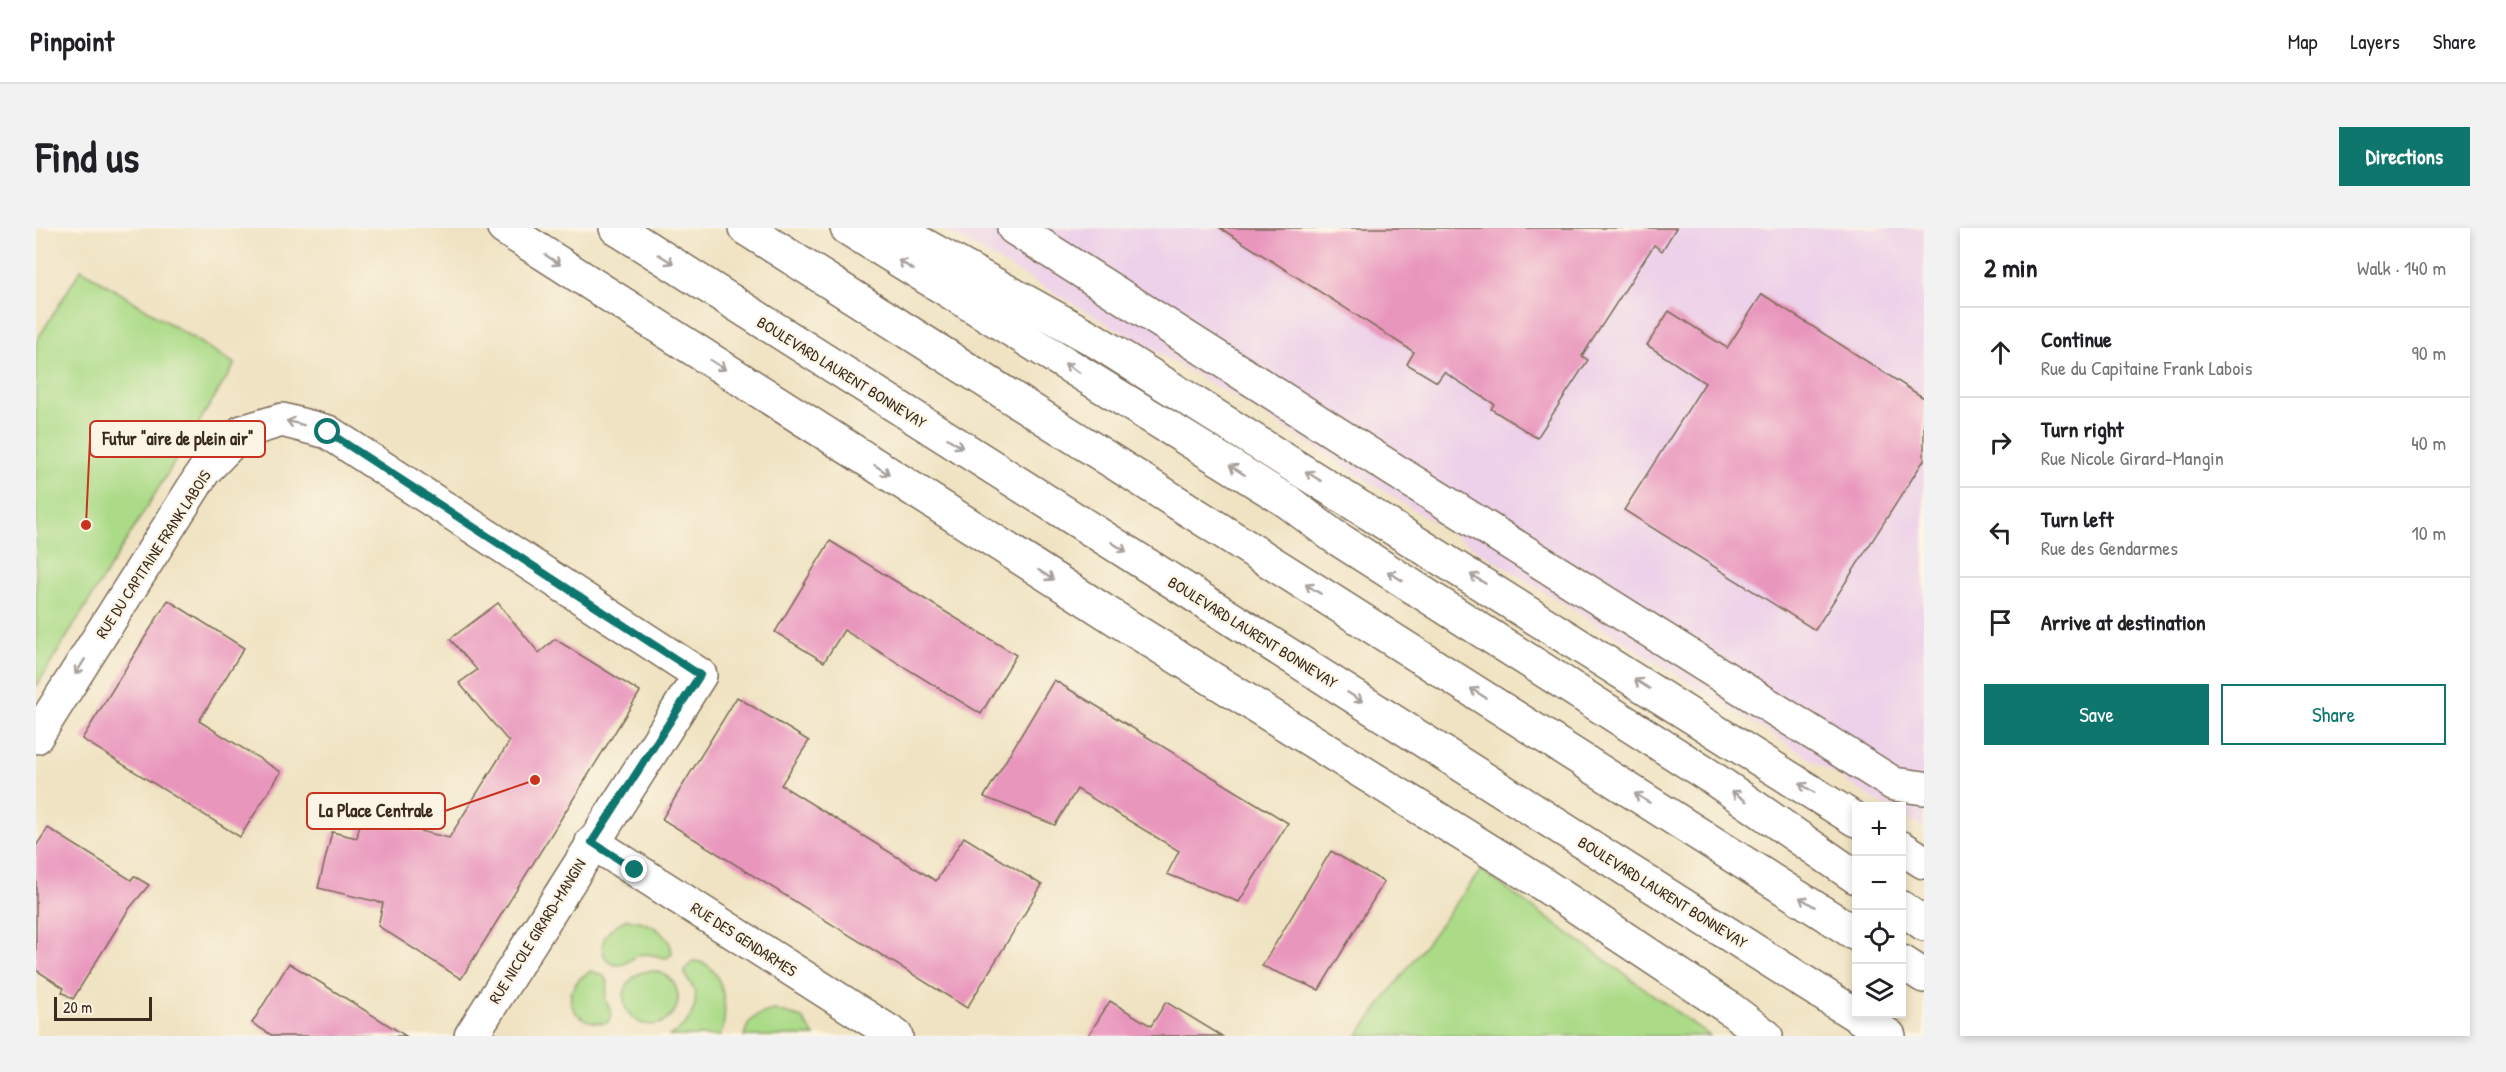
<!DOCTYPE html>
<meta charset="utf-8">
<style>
:root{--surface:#fff;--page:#f2f2f2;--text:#202124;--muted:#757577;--line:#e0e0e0;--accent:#0f766e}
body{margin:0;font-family:"Patrick Hand",sans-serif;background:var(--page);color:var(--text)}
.controls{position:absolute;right:18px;bottom:18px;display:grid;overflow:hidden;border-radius:0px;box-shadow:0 3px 9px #0003}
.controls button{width:54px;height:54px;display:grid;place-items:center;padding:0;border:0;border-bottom:2px solid var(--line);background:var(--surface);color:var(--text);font:30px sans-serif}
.scale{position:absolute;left:18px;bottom:15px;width:98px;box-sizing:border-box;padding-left:6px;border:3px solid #3b2a1e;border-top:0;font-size:16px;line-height:21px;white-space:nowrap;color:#3b2a1e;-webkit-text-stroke:4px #fcf5e5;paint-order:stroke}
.stop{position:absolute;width:18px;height:18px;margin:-14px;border:4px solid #0f766e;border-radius:50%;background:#fff}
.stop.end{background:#0f766e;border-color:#fff;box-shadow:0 2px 6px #0008}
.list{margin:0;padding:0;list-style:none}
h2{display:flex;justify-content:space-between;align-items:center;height:78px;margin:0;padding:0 24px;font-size:26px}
h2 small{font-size:20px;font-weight:400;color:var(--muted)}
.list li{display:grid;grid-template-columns:39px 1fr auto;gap:18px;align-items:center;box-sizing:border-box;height:90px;padding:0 24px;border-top:2px solid var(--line)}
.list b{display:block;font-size:22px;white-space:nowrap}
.list p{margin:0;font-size:20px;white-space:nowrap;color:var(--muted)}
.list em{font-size:20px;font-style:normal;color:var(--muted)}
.actions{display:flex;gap:12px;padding:18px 24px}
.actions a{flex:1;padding:14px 0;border:2px solid var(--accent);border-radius:0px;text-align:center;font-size:21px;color:var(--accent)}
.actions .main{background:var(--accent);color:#fff}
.icon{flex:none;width:33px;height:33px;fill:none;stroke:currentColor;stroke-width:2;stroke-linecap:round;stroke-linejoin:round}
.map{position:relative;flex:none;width:1888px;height:808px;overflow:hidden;border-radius:0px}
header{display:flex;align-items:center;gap:36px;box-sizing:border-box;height:84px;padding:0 30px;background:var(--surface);border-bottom:2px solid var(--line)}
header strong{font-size:28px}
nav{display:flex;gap:33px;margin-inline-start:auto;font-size:21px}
.intro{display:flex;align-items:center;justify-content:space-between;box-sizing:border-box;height:144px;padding:0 36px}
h1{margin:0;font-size:42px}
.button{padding:15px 27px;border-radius:0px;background:var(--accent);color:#fff;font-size:21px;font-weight:700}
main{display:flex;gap:36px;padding:0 36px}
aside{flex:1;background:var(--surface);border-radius:0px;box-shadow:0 3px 9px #0003}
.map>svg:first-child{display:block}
.built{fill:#edd0e9}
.green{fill:#acdb88;stroke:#748253;stroke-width:1.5}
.building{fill:#e996bd}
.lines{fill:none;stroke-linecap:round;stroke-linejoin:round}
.minor-casing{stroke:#7a6b58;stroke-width:36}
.major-casing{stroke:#7a6b58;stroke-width:36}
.highway-casing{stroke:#7a6b58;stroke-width:36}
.minor{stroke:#fff;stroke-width:33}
.major{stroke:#fff;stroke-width:33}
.highway{stroke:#fff;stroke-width:33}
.oneway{stroke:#a79f9a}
.route{stroke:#0f766e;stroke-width:8}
.labels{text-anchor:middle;stroke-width:4.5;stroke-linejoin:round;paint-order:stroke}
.street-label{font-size:16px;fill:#3b2a1e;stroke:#fcf5e5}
.leader{fill:none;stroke:#c8321e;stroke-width:2}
.callout-dot{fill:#c8321e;stroke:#fcf5e5;stroke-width:2}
.callout{fill:#fcf5e5;stroke:#c8321e;stroke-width:2}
.callout-label{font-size:18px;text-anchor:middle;font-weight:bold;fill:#3b2a1e}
</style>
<header>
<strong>Pinpoint</strong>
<nav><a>Map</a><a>Layers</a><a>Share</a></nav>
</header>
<div class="intro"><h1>Find us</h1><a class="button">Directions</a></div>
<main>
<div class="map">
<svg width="1888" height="808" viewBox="0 0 1888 808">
<rect width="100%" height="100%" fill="#fcf5e5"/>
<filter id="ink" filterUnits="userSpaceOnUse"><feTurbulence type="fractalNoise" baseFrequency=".0167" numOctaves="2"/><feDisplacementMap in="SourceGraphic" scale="12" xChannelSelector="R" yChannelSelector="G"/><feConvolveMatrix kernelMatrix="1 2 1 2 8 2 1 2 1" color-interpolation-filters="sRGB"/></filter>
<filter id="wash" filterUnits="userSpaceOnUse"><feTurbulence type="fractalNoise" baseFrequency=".008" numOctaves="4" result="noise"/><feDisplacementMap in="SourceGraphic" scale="24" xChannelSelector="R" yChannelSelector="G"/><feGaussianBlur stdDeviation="1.35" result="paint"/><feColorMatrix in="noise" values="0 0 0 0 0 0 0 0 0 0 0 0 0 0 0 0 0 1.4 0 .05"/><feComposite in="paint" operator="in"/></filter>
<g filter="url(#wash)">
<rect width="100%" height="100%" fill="#f0e3c3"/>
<!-- built -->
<polygon class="built" points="906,0 1888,0 1888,600 1866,587 1866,578 1851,578 1843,574 1202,171"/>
<!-- green -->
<g class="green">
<polygon points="45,41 199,136 0,459 0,114"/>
<polygon points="1445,642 1674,808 1321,808"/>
<path d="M591 691C610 693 634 703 636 725L631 730C622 729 613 724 603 727 596 729 591 737 583 737 568 737 563 720 569 709 574 700 582 696 591 691Z"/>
<path d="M657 733C689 733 694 787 684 808H632C648 803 662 783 659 765 657 757 650 752 648 743Z"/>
<path d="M555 743 568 748 572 754 569 771 576 786 572 794C536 800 518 763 555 743Z"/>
<circle cx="615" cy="770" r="27"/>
<path d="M738 782 766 790 779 808H708C712 790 721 786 738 782Z"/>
</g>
<g id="blocks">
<!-- building -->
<g class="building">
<polygon points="1184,0 1640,0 1626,23 1618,17 1546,128 1552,132 1501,210 1455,181 1458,176 1408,144 1401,154 1371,136 1378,124"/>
<polygon points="1726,66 1888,170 1888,232 1779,402 1588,282 1669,155 1611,117 1633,83 1691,120"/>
<polygon points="794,313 980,427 945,486 808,402 788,434 739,404"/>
<polygon points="132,372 208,420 163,493 245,544 204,609 46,511"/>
<polygon points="462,375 503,425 519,411 604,464 425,751 342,698 347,675 282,660 296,604 321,610 325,589 413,610 473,514 423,455 441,442 414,411"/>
<polygon points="1018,452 1252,595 1203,674 1131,646 1143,623 1041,561 1019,597 948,569"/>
<polygon points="701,469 773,513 745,557 900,653 928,609 1006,657 931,780 626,591"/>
<polygon points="12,600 95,652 98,648 113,657 93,681 37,771 26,764 28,760 0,742 0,618"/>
<polygon points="1295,623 1348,654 1283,762 1226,738"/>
<polygon points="253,735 370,808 237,808 216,795"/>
<polygon points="1074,773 1115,798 1130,774 1186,808 1052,808"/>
</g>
</g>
</g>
<g filter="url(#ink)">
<use href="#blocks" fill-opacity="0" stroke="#7a6b58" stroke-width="1.5"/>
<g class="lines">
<defs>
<g id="minor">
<polyline points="978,0 1369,249 1858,556 1888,560"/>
<polyline points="0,509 168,243 206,204 246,192 292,204 664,447 435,808"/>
<polyline points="556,614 860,808"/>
</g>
<g id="major">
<polyline points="468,0 1096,401 1502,653 1693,780 1730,808"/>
<polyline points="811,0 1251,273"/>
<polyline points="857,0 1057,111 1820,592"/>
<polyline points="1866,620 1888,634"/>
</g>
<g id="highway">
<polyline points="580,0 1853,808"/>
<polyline points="709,0 1820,706"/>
<polyline points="1251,273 1296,307 1675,549 1820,649"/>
<polyline points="1866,680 1888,696"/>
<polyline points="1866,734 1888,748"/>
</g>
</defs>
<!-- minor casing -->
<use href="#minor" class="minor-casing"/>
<!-- major casing -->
<use href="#major" class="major-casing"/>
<!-- highway casing -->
<use href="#highway" class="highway-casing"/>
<!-- minor -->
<use href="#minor" class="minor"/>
<!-- major -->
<use href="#major" class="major"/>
<!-- highway -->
<use href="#highway" class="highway"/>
</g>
<!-- one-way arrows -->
<defs><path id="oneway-shaft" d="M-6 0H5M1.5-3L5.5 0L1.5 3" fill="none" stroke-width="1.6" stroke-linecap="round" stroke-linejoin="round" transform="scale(1.5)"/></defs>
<g class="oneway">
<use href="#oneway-shaft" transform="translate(630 31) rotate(32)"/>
<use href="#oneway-shaft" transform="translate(517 32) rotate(33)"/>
<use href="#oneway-shaft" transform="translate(870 37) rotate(-148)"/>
<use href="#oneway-shaft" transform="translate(682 137) rotate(33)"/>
<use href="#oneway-shaft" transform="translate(1036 140) rotate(-148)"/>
<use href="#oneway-shaft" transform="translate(259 195) rotate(-166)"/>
<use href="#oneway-shaft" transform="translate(919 215) rotate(32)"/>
<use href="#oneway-shaft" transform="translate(846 242) rotate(33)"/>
<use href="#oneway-shaft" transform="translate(1201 242) rotate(-148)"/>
<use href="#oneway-shaft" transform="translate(1277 248) rotate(-148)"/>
<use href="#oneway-shaft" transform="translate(1083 319) rotate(32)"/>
<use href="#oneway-shaft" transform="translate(1010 347) rotate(33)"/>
<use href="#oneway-shaft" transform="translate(1359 348) rotate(-148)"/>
<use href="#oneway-shaft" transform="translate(1442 351) rotate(-148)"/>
<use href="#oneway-shaft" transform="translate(1277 361) rotate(-148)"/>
<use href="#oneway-shaft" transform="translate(44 439) rotate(122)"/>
<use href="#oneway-shaft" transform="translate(1606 456) rotate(-148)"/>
<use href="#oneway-shaft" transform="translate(1442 465) rotate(-148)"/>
<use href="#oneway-shaft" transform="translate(1319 469) rotate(32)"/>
<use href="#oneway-shaft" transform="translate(1771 560) rotate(-148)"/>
<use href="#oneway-shaft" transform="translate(1703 568) rotate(-145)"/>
<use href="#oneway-shaft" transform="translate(1606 570) rotate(-148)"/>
<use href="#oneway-shaft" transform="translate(1771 674) rotate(-148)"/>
</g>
</g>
<g class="lines" filter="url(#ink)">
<!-- route -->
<polyline class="route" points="292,204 664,447 556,614 599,642"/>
</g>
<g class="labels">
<!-- street labels -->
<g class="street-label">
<text transform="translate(806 144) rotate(32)" y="6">BOULEVARD LAURENT BONNEVAY</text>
<text transform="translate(117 326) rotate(-57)" y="6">RUE DU CAPITAINE FRANK LABOIS</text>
<text transform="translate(1217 404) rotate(32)" y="6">BOULEVARD LAURENT BONNEVAY</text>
<text transform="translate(1627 664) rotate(32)" y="6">BOULEVARD LAURENT BONNEVAY</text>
<text transform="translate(501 703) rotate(-58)" y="6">RUE NICOLE GIRARD-MANGIN</text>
<text transform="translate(708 711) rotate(33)" y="6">RUE DES GENDARMES</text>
</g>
</g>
<!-- callouts -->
<path class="leader" d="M50 297L54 211M499 552L409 583"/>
<g class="callout-dot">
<circle cx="50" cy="297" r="6"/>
<circle cx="499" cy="552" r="6"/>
</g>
<g class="callout">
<rect x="54" y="193" width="175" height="36" rx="6"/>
<rect x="271" y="565" width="138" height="36" rx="6"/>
</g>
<g class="callout-label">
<text x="142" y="217">Futur "aire de plein air"</text>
<text x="340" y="589">La Place Centrale</text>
</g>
</svg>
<div class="controls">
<button>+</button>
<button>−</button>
<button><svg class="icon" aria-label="locate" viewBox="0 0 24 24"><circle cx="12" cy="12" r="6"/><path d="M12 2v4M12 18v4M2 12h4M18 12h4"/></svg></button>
<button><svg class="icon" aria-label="layers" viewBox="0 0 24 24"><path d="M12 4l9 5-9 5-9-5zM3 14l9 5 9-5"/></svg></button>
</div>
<div class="scale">20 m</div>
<div class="stop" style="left:292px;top:204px"></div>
<div class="stop end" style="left:599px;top:642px"></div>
</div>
<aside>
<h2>2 min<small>Walk · 140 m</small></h2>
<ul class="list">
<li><svg class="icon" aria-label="ahead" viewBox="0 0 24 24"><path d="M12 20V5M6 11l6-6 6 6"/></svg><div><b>Continue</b><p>Rue du Capitaine Frank Labois</p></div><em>90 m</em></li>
<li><svg class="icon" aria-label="right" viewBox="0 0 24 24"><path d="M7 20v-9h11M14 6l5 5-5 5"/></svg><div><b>Turn right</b><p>Rue Nicole Girard-Mangin</p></div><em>40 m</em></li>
<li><svg class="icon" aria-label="left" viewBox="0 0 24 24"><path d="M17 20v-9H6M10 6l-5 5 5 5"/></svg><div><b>Turn left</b><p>Rue des Gendarmes</p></div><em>10 m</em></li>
<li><svg class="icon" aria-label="arrive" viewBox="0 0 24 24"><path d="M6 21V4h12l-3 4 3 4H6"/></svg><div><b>Arrive at destination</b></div></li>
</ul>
<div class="actions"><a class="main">Save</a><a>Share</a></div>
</aside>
</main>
